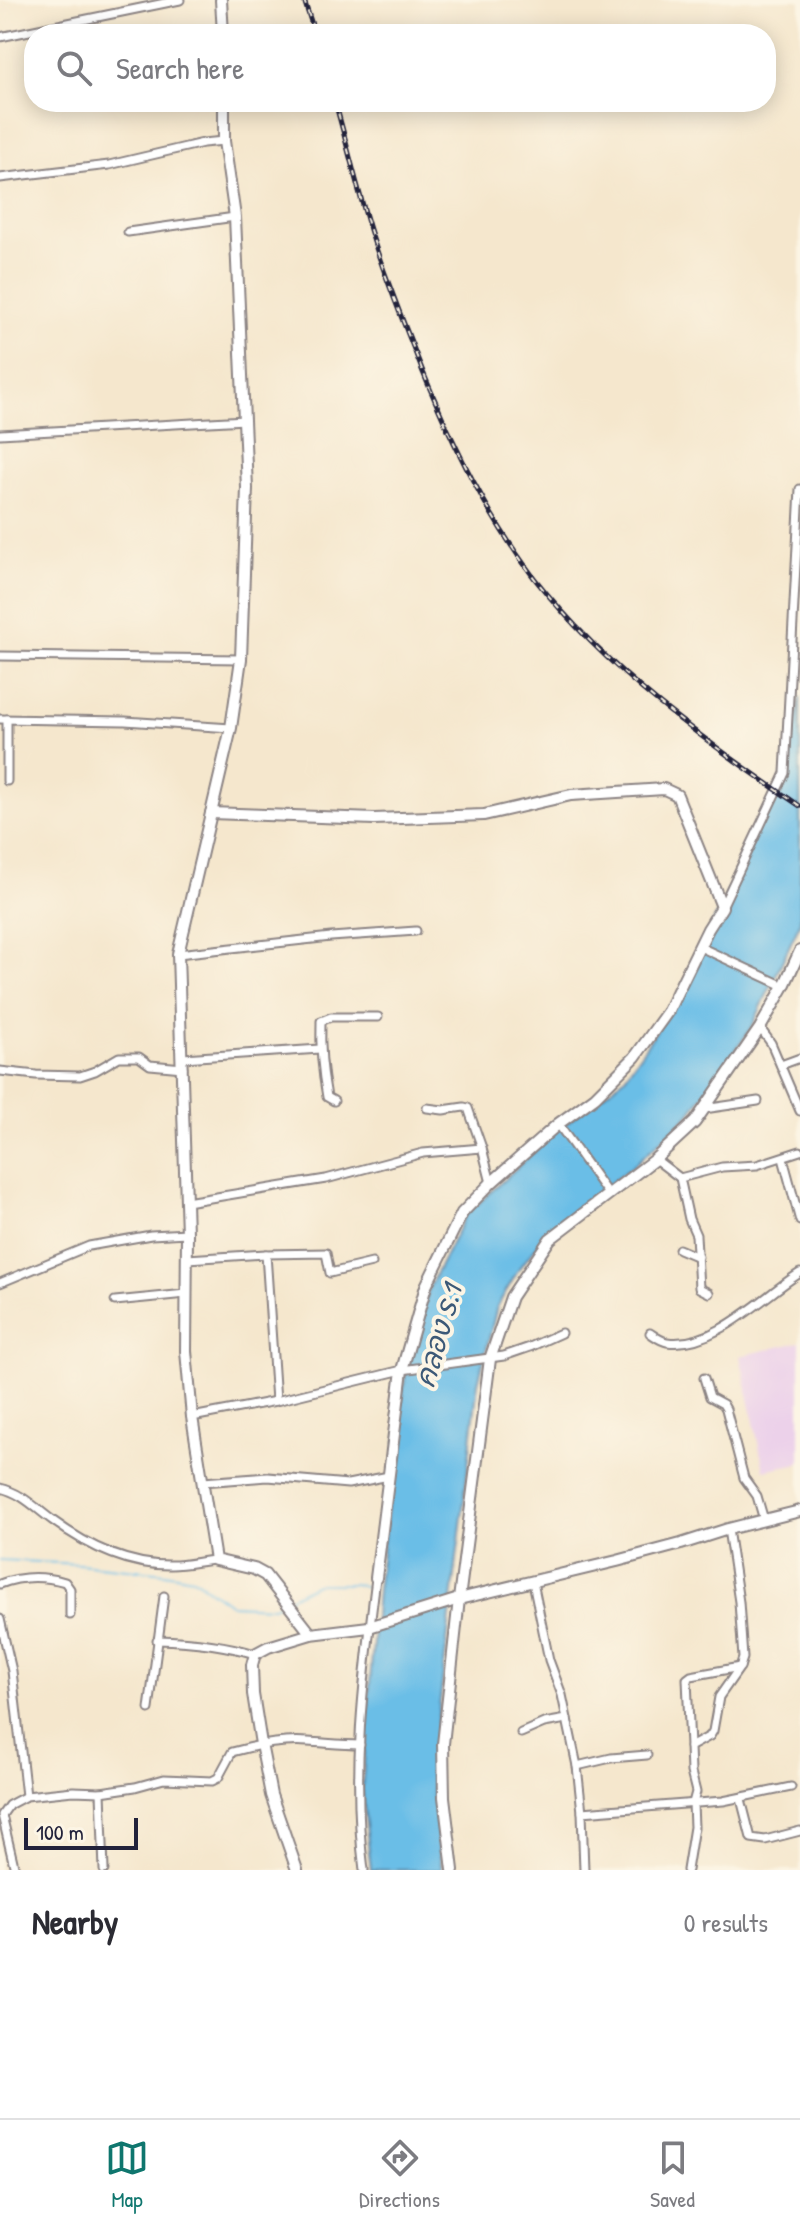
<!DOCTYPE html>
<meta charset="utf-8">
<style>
:root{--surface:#fff;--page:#f7f7f7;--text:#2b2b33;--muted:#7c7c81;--line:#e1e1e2;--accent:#0f766e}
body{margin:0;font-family:"Patrick Hand","Playpen Sans Thai",sans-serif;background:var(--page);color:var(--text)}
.scale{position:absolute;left:24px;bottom:20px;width:114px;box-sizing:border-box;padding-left:8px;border:4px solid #22223b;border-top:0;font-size:22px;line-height:28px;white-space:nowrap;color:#22223b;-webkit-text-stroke:6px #fcf5e5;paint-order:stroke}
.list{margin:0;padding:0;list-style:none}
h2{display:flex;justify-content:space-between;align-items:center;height:104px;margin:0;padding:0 32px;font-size:34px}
h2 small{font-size:26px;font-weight:400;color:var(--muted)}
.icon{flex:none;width:44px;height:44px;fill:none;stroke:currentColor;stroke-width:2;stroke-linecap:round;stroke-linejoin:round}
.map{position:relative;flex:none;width:800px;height:1870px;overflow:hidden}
.search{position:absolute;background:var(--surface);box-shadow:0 4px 20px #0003;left:24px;right:24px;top:24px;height:88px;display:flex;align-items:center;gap:20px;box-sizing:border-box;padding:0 28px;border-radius:32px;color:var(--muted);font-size:30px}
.sheet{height:248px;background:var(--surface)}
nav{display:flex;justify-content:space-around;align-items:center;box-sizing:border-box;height:112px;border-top:2px solid var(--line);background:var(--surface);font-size:22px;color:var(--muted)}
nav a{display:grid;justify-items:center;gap:4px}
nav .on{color:var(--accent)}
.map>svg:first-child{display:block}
.built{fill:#ecd1ea}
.water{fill:#6bbee7;stroke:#467091;stroke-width:2}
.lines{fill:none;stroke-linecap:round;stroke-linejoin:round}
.stream{stroke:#6bbee7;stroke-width:2}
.street-casing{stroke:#8c8484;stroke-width:11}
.secondary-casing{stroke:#8c8484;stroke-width:14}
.street{stroke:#fff;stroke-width:7}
.secondary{stroke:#fff;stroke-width:10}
.rail-casing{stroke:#22223b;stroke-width:5}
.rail{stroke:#fcf5e5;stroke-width:2;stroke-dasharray:6;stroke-linecap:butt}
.labels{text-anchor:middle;stroke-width:8;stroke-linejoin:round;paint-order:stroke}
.water-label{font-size:28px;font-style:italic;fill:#3c5977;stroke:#fcf5e5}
</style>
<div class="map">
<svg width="800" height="1870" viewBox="0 0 800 1870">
<rect width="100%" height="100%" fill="#fcf5e5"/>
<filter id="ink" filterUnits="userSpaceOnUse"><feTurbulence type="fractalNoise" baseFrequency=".0125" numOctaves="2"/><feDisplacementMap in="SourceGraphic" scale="16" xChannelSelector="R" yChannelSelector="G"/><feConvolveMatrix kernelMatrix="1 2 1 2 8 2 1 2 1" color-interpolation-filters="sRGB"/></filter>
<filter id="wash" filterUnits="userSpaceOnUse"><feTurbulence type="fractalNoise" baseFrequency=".006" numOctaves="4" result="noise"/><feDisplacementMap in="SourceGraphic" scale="32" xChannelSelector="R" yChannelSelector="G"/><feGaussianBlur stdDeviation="1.8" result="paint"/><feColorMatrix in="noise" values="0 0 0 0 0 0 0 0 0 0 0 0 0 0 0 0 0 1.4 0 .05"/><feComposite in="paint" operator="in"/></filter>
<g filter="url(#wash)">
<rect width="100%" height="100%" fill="#f5e7cd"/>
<!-- built -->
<polygon class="built" points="800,1342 800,1463 764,1470 740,1356"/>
<!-- water -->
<polygon class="water" points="800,698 800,923 752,1027 689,1115 633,1166 556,1224 522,1264 497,1307 478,1383 432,1767 433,1799 442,1870 371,1870 362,1789 377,1589 405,1377 430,1285 465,1216 556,1131 623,1079 675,1004 781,777 793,737"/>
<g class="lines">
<!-- stream -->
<g class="stream">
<polyline points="0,1560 79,1564 165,1573 193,1578 231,1605 273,1607 280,1603"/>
<polyline points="289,1598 316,1584 353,1584 371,1588"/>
</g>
</g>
</g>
<g filter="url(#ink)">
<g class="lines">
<defs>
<g id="street">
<polyline points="0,37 180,0"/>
<polyline points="0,178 109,165 203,143 224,141"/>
<polyline points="128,232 235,217"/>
<polyline points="0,434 245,420"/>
<polyline points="0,656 241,659"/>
<polyline points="0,719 125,721 231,728"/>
<polyline points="7,781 7,719"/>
<polyline points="722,907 785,773 800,489"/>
<polyline points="700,947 784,986"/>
<polyline points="178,954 331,937 416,931"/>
<polyline points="760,1028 771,1043 800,1111"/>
<polyline points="183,1058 320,1049"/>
<polyline points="781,1065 800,1058"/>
<polyline points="0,1071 36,1075 80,1076 95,1071 119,1057 139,1057 150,1065 183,1068"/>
<path d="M334 1101 327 1097C322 1071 320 1047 321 1021L331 1017H378"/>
<polyline points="427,1108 443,1110 464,1107 468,1108 482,1148"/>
<polyline points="704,1109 758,1101"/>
<polyline points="558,1124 608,1194"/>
<polyline points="783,1158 800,1221"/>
<polyline points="655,1159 680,1178 722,1167 757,1165 800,1151"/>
<polyline points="680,1178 689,1219 696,1235 699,1288 709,1293"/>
<polyline points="186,1202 326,1179 423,1153 482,1148 491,1183"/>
<polyline points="679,1249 698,1257"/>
<polyline points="266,1254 276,1401"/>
<polyline points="187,1259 266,1254 326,1253 330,1273 372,1263"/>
<polyline points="0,1283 89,1246 151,1235 187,1233"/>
<polyline points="115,1301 186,1294"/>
<path d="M650 1333C656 1337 661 1341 667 1342 714 1349 763 1296 800 1273"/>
<polyline points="704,1378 710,1397 723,1404 726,1409 744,1478 757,1496 764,1520"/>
<polyline points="192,1417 276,1401 402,1370 504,1356 530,1347 561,1333"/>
<polyline points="203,1482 268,1477 348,1484 389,1476"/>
<path d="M0 1488C22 1493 34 1507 52 1520 86 1545 128 1566 172 1565 186 1565 201 1561 215 1560"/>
<polyline points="533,1582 549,1660 562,1695 577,1766 582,1812 584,1870"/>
<path d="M0 1584C21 1576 44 1576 65 1582L70 1589V1615"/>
<polyline points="0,1619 12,1671 26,1796"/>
<path d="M157 1640C190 1641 223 1644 255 1654"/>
<polyline points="149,1709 164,1596"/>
<polyline points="521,1733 544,1723 567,1719"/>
<polyline points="690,1747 687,1679 691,1676 740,1667"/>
<polyline points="577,1766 611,1758 647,1755"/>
<polyline points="101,1792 104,1870"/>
<polyline points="741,1799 751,1838 765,1840 800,1831"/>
<polyline points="582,1812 723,1801 791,1787"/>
<path d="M15 1870 2 1815 9 1805 26 1796 73 1791 101 1792 135 1787 164 1779 212 1781 218 1778 232 1752C257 1745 282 1740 308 1742 326 1743 342 1745 360 1745"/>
<path d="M364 1870C351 1773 364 1674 376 1578"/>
<polyline points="687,1870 694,1827 693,1803 696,1792 691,1772 690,1747 710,1736 713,1731 719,1697 740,1667 743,1658 739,1602 728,1529"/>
</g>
<g id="secondary">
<polyline points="221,0 223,34"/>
<polyline points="224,102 224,141 235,217 247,488 241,659 231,728 178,954 187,1233 186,1351 192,1417 215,1560 254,1569 265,1575 311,1634 369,1627 459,1599 617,1561 681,1544 728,1529 800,1511"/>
<polyline points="211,813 374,819 484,815 571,795 664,789 677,795 722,907 708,929 668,1011 635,1057 595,1097 558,1124 491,1183 462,1213 426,1286 402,1370 376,1578"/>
<polyline points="297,1870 271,1795 261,1744 253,1694 252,1665 255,1654 268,1647 311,1634"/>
<polyline points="453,1870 444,1797 443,1744 459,1599 490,1359 511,1297 550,1239 655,1159 695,1122 760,1028 784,986 800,951"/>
</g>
</defs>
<!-- street casing -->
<use href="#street" class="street-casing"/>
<!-- secondary casing -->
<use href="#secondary" class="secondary-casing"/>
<!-- street -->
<use href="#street" class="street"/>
<!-- secondary -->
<use href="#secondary" class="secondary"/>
<defs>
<g id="rail">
<polyline points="304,0 315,34"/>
<path d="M335 102C348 147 358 192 372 236 387 282 405 327 423 372 453 445 487 516 535 579 609 673 702 739 800 806"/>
</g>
</defs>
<!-- rail casing -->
<use href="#rail" class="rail-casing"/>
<!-- rail -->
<use href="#rail" class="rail"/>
</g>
</g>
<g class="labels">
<!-- water labels -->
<g class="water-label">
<text transform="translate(438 1336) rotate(-74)" y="10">คลอง ร.1</text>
</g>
</g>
</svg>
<div class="scale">100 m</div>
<div class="search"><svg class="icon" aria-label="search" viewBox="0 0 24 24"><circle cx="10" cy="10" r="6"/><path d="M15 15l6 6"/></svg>Search here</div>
</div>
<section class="sheet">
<h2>Nearby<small>0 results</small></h2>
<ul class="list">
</ul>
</section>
<nav>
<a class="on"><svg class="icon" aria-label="map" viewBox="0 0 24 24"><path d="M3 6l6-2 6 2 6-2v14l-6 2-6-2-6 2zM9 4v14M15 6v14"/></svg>Map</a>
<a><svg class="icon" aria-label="directions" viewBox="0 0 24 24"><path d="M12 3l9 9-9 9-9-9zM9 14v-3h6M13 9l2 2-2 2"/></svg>Directions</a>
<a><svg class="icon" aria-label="saved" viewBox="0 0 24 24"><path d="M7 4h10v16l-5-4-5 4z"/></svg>Saved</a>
</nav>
